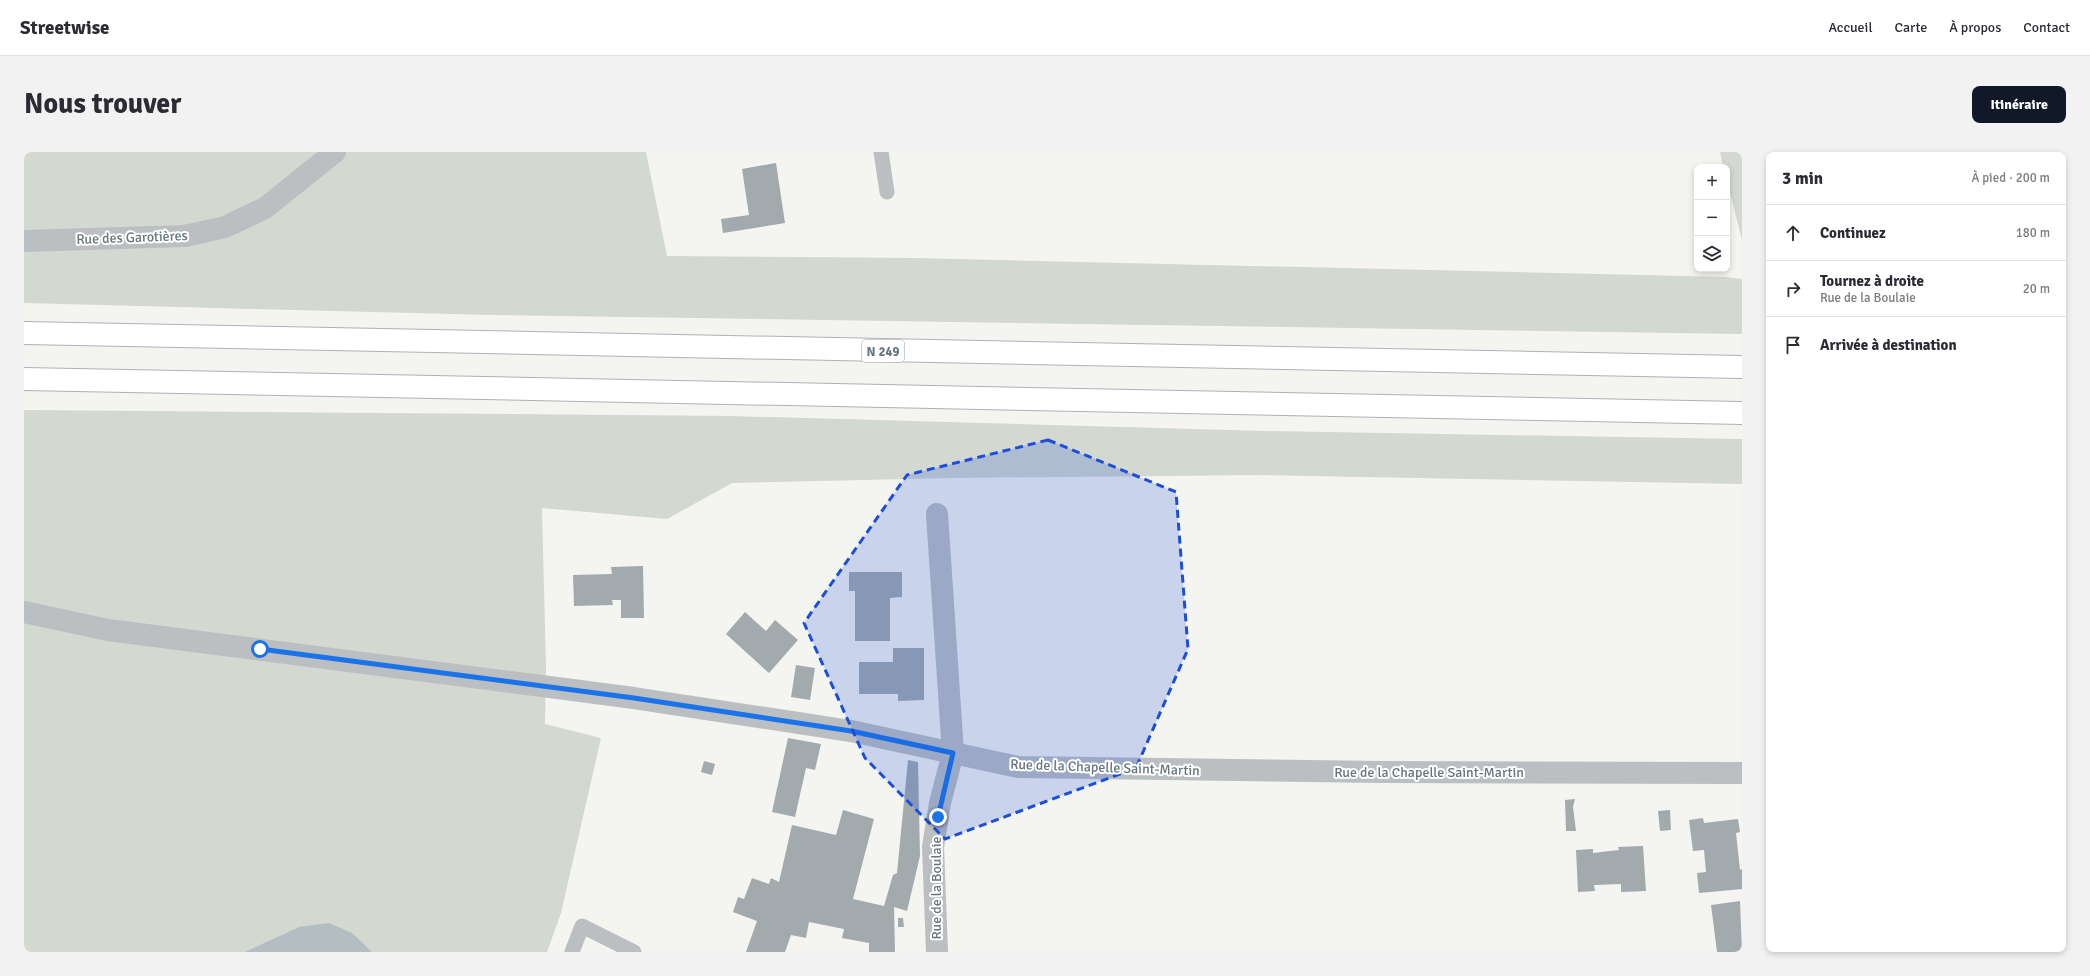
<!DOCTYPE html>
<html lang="fr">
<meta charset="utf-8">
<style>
:root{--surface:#fff;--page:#f2f2f3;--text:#2b2b33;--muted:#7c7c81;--line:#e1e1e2;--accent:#111827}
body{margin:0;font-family:Signika,sans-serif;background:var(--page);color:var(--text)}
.controls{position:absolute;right:12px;top:12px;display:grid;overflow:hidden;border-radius:8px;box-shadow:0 2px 6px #0003}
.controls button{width:36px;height:36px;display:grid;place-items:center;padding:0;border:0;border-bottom:1px solid var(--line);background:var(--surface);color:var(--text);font:20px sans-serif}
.stop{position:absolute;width:12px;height:12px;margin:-9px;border:3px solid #1a73e8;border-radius:50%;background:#fff}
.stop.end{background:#1a73e8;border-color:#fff;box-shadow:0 1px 4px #0008}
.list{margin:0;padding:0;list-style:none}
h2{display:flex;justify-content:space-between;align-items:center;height:52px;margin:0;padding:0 16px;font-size:17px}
h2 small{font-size:13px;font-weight:400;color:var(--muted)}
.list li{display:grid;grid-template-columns:26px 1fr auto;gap:12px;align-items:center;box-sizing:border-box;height:56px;padding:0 16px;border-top:1px solid var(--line)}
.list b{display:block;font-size:15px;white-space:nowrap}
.list p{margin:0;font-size:13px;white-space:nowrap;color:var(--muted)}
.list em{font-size:13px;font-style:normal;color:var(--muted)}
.icon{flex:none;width:22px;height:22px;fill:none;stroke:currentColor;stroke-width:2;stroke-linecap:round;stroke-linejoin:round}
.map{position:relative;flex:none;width:1718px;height:800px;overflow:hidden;border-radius:8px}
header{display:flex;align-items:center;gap:24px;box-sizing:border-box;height:56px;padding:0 20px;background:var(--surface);border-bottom:1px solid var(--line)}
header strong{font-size:19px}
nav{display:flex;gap:22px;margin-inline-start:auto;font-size:14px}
.intro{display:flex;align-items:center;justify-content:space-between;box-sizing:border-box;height:96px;padding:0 24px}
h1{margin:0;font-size:28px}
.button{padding:10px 18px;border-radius:8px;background:var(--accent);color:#fff;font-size:14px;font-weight:700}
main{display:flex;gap:24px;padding:0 24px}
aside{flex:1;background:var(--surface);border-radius:8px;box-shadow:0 2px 6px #0003}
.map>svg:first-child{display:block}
.green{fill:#d3d8d0}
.water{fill:#b3bec2}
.building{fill:#a2aaae}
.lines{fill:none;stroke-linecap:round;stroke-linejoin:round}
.highway-casing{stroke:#afb2b5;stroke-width:24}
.lane{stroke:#bbbfc2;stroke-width:15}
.street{stroke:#bbbfc2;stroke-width:22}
.highway{stroke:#fff;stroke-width:22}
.route{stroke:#1a73e8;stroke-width:5}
.marked{fill:#1d4ed8;fill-opacity:0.2;stroke:#1d4ed8;stroke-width:3;stroke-dasharray:8 5;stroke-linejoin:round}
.labels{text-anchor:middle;stroke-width:4;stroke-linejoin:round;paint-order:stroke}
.shield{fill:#fff;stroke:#949ea5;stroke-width:1}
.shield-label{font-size:13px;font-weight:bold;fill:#66757e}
.street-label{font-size:14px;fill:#66757e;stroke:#fff}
</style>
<header>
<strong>Streetwise</strong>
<nav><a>Accueil</a><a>Carte</a><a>À propos</a><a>Contact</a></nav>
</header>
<div class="intro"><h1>Nous trouver</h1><a class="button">Itinéraire</a></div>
<main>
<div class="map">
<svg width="1718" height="800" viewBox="0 0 1718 800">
<rect width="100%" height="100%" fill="#f4f4f0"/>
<!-- green -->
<g class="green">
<polygon points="0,0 622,0 643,104 890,106 1702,125 1718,127 1718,182 469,163 0,151"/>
<polygon points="1696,0 1718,0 1718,88 1703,29 1703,15 1699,15"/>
<polygon points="0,258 707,264 1240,279 1718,287 1718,332 1237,323 928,326 708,331 643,367 518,356 522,516 521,572 577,586 537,761 523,800 0,800"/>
</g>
<!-- water -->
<polygon class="water" points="305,771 328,781 348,800 221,800 275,775"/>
<!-- building -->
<g class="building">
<polygon points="752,11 761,71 699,81 697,67 725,63 718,17"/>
<polygon points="619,414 620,466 597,466 597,448 588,448 589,453 550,454 549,423 588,422 587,415"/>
<polygon points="825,420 878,420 878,445 866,446 866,489 831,489 831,439 825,439"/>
<polygon points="721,460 742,479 751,468 774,488 745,521 702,482"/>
<polygon points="869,496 900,496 900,548 874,549 874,542 835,542 835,510 869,510"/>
<polygon points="772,513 791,516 786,548 767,545"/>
<polygon points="764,586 797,592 791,618 782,616 771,665 748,660"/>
<polygon points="884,608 894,610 896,704 883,759 870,755 871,800 845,800 845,791 818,786 820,777 785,770 782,786 767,783 761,800 722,800 733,769 709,760 714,745 720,747 728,726 745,732 747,726 755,730 768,673 812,683 819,658 850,667 829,747 860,754 869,723 873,721"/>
<polygon points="680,609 691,612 688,623 677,620"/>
<polygon points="1551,647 1549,655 1552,679 1542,679 1541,648"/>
<polygon points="1646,658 1647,678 1636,679 1634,659"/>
<polygon points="1679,666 1680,671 1714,667 1716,680 1712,681 1716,718 1718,717 1718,737 1675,741 1673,721 1682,720 1680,698 1669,699 1665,668"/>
<polygon points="1619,694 1622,739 1597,740 1597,732 1570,733 1571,739 1554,740 1552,698 1569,697 1569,701 1595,698 1594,695"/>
<polygon points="1716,749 1718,800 1693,800 1687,753"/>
<polygon points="874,766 879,766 880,775 874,775"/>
</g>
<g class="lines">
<defs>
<g id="highway">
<polyline points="0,181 1718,215"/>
<polyline points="0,227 1718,261"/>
</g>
</defs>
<!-- highway casing -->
<use href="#highway" class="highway-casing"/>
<!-- lane -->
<g class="lane">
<polyline points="857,0 863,40"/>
<polyline points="548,800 558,774 610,800"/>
</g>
<!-- street -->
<g class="street">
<polyline points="0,89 161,84 201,75 241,56 311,0"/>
<polyline points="0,460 84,478 610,546 827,579 994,615 1359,620 1718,621"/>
<polyline points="913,800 909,695 916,651 929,601 913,362"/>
</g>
<!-- highway -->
<use href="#highway" class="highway"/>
</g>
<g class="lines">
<!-- route -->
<polyline class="route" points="236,497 610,546 827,579 929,601 914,665"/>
</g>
<!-- marked area -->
<path class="marked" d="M1024 288 1152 340 1164 497 1112 616 921 687 841 606 780 471 883 323Z"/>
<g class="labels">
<!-- shield labels -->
<rect class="shield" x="838" y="188" width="42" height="22" rx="3"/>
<g class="shield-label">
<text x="859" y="204">N 249</text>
</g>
<!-- street labels -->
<g class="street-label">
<text transform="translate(108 85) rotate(-2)" y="5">Rue des Garotières</text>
<text transform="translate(1081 615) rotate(2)" y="5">Rue de la Chapelle Saint-Martin</text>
<text x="1405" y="625">Rue de la Chapelle Saint-Martin</text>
<text transform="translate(912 736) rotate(-90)" y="5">Rue de la Boulaie</text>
</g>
</g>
</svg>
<div class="controls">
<button>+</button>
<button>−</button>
<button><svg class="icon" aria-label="layers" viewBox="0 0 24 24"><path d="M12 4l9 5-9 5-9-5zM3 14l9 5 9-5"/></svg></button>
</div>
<div class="stop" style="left:236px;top:497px"></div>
<div class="stop end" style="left:914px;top:665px"></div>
</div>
<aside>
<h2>3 min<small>À pied · 200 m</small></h2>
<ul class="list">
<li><svg class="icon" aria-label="ahead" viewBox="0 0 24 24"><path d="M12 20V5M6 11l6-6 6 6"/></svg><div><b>Continuez</b></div><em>180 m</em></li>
<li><svg class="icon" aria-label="right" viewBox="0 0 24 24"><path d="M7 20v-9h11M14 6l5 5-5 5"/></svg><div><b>Tournez à droite</b><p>Rue de la Boulaie</p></div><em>20 m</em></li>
<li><svg class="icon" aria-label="arrive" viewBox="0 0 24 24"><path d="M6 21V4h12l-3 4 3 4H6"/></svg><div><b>Arrivée à destination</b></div></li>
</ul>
</aside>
</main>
